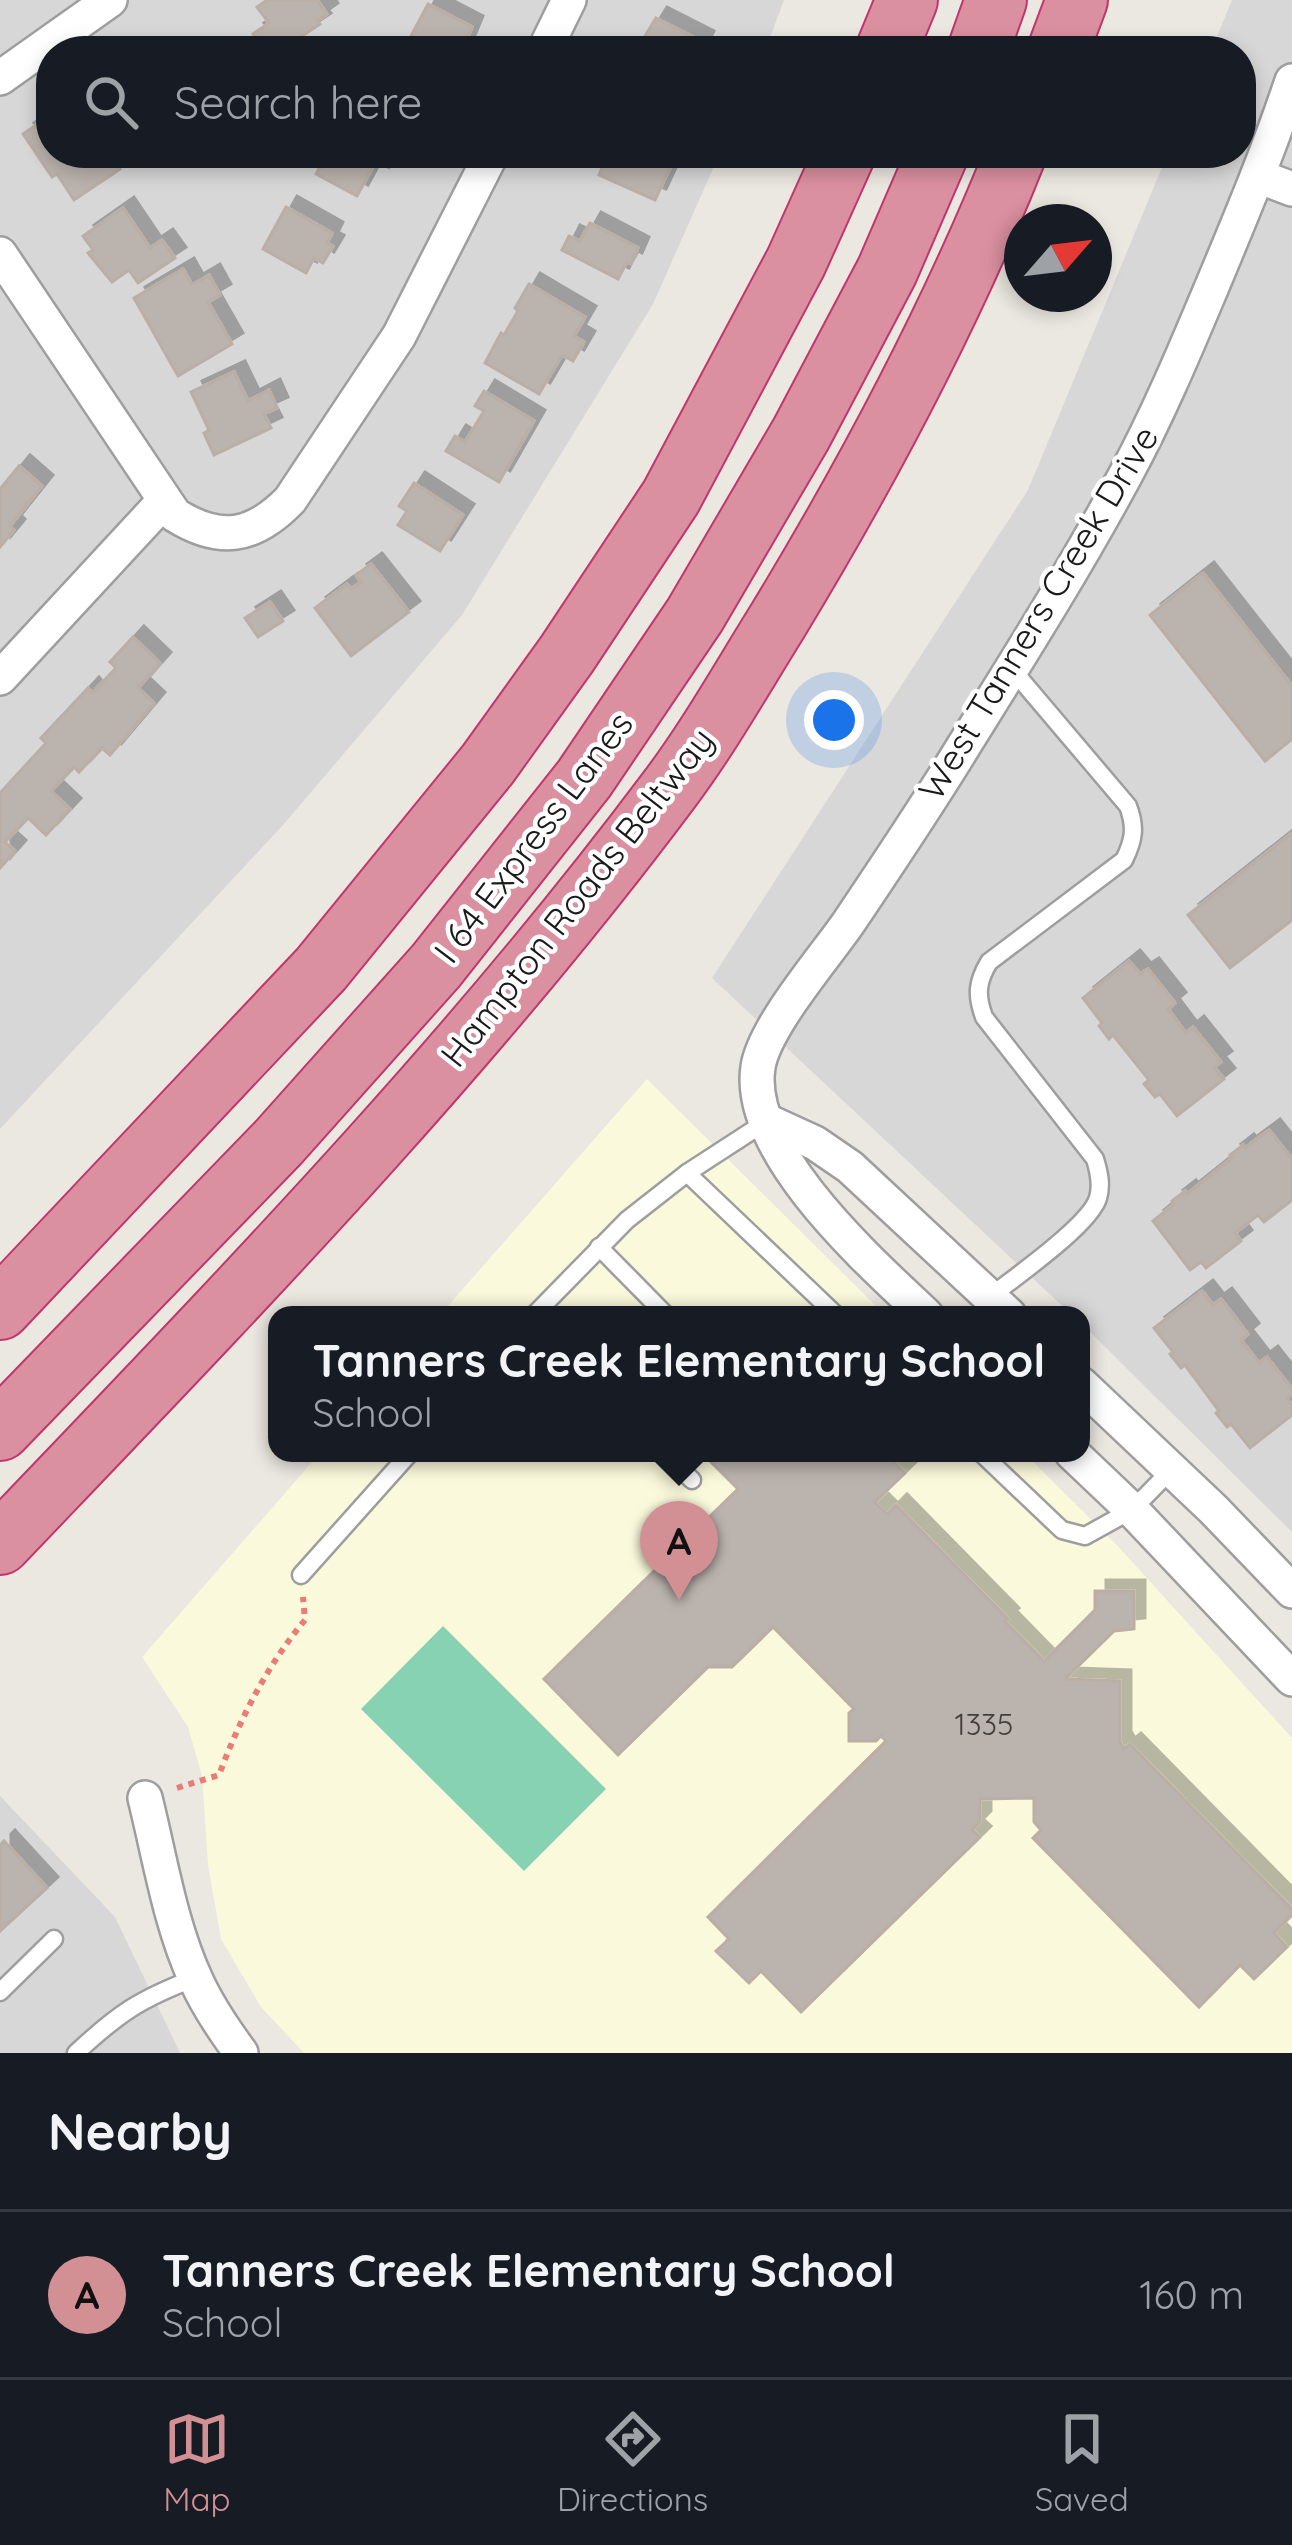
<!DOCTYPE html>
<style>
:root{--surface:#171b24;--page:#20242c;--text:#f1f3f6;--muted:#9ea1a6;--line:#363941;--accent:#d39094}
body{margin:0;font-family:Quicksand,sans-serif;background:var(--page);color:var(--text)}
.compass{position:absolute;left:1004px;top:204px;width:108px;height:108px;border-radius:50%;background:var(--surface);box-shadow:0 6px 18px #0003;rotate:62deg}
.you{position:absolute;left:834px;top:720px;width:42px;height:42px;margin:-30px;border:9px solid #fff;border-radius:50%;background:#1a73e8;box-shadow:0 0 0 18px #1a73e833}
.badge{display:grid;place-items:center;width:78px;height:78px;border-radius:50%;background:var(--accent);color:#111;font-size:39px;font-weight:700}
.pin{position:absolute;translate:-50% -99px;filter:drop-shadow(0 3px 6px #0008)}
.pin::after{content:'';position:absolute;top:63px;width:42px;height:36px;background:inherit;clip-path:polygon(0 0,100% 0,50% 100%)}
.popup{position:absolute;left:268px;top:1306px;width:822px;height:156px;box-sizing:border-box;display:grid;place-content:center;border-radius:24px;background:var(--surface);filter:drop-shadow(0 3px 9px #0005);font-size:39px;white-space:nowrap;color:var(--muted)}
.popup b{font-size:45px;color:var(--text)}
.popup::after{content:'';position:absolute;left:50%;top:100%;margin-left:-24px;border:24px solid transparent;border-top-color:var(--surface)}
.list{margin:0;padding:0;list-style:none}
h2{display:flex;justify-content:space-between;align-items:center;height:156px;margin:0;padding:0 48px;font-size:51px}
h2 small{font-size:39px;font-weight:400;color:var(--muted)}
.list li{display:grid;grid-template-columns:78px 1fr auto;gap:36px;align-items:center;box-sizing:border-box;height:168px;padding:0 48px;border-top:3px solid var(--line)}
.list b{display:block;font-size:45px;white-space:nowrap}
.list p{margin:0;font-size:39px;white-space:nowrap;color:var(--muted)}
.list em{font-size:39px;font-style:normal;color:var(--muted)}
.icon{flex:none;width:66px;height:66px;fill:none;stroke:currentColor;stroke-width:2;stroke-linecap:round;stroke-linejoin:round}
.map{position:relative;flex:none;width:1292px;height:2053px;overflow:hidden}
.search{position:absolute;background:var(--surface);box-shadow:0 6px 18px #0003;left:36px;right:36px;top:36px;height:132px;display:flex;align-items:center;gap:30px;box-sizing:border-box;padding:0 42px;border-radius:48px;color:var(--muted);font-size:45px}
.sheet{height:324px;background:var(--surface)}
nav{display:flex;justify-content:space-around;align-items:center;box-sizing:border-box;height:168px;border-top:3px solid var(--line);background:var(--surface);font-size:33px;color:var(--muted)}
nav a{display:grid;justify-items:center;gap:6px}
nav .on{color:var(--accent)}
.map>svg:first-child{display:block}
.residential{fill:#d8d7d8}
.education{fill:#faf9db}
.pitch{fill:#87d2b2}
.building{fill:#bbb3ae;stroke:#bbaea5;stroke-width:3;filter:url(#shadow)}
.lines{fill:none;stroke-linecap:round;stroke-linejoin:round}
.service-casing{stroke:#9e9e9e;stroke-width:21}
.minor-casing{stroke:#9e9e9e;stroke-width:38}
.motorway-casing{stroke:#c0376b;stroke-width:64}
.path{stroke:#e97c74;stroke-width:6;stroke-dasharray:6 6;stroke-linecap:butt}
.service{stroke:#fff;stroke-width:16}
.minor{stroke:#fff;stroke-width:33}
.motorway{stroke:#db90a1;stroke-width:60}
.labels{text-anchor:middle;stroke-width:9;stroke-linejoin:round;paint-order:stroke}
.number-label{font-size:30px;fill:#42403f}
.street-label{font-size:36px;fill:#1a1a1a;stroke:#fff}
</style>
<div class="map">
<svg width="1292" height="2053" viewBox="0 0 1292 2053">
<defs>
<filter id="shadow"><feDropShadow dx="11" dy="-11" stdDeviation="0" flood-color="#0004"/></filter>
</defs>
<rect width="100%" height="100%" fill="#ebe7e1"/>
<!-- residential -->
<g class="residential">
<polygon points="0,0 784,0 765,51 51,51 51,153 720,153 653,304 462,615 283,825 0,1129"/>
<polygon points="1232,0 1292,0 1292,1532 1081,1323 1081,1315 1072,1315 712,978 1028,490 1168,153 1241,153 1241,51 1211,51"/>
<polygon points="0,1796 115,1917 180,2053 0,2053"/>
</g>
<!-- education -->
<g class="education">
<polygon points="647,1079 885,1315 440,1315"/>
<polygon points="320,1453 1024,1453 1115,1543 1292,1738 1292,2053 304,2053 261,2007 221,1939 208,1865 202,1776 188,1727 142,1657"/>
</g>
<!-- pitch -->
<polygon class="pitch" points="443,1626 606,1789 524,1871 361,1709"/>
<!-- building -->
<g class="building">
<polygon points="267,0 317,0 327,14 317,21 320,24 287,46 291,51 265,51 253,34 269,23 257,7"/>
<polygon points="428,4 472,27 462,51 403,51"/>
<polygon points="656,18 703,42 700,48 705,51 637,49"/>
<polygon points="51,115 51,153 109,153 120,169 74,200 57,174 52,177 23,134"/>
<polygon points="328,153 397,153 389,168 376,161 357,196 316,174"/>
<polygon points="621,153 677,153 655,200 599,175 607,156 618,161"/>
<polygon points="286,207 332,233 327,243 333,246 323,263 314,258 306,273 263,249"/>
<polygon points="123,208 150,248 162,240 175,258 138,283 129,270 112,282 88,253 93,250 83,236"/>
<polygon points="590,223 638,248 631,264 627,262 618,279 562,250 569,236 580,241"/>
<polygon points="183,269 192,285 209,275 220,295 208,302 232,344 178,376 134,298"/>
<polygon points="529,284 585,317 574,336 584,342 573,361 562,355 539,394 485,363 501,333 504,335 518,311 515,308"/>
<polygon points="234,372 248,401 269,390 277,408 264,414 271,428 214,455 204,433 209,430 191,392"/>
<polygon points="484,391 534,421 499,482 446,451 455,436 465,442 484,411 475,406"/>
<polygon points="19,466 42,486 10,526 14,530 0,547 0,489"/>
<polygon points="414,483 463,515 440,551 398,525 407,511 399,506"/>
<polygon points="371,564 409,612 351,656 315,608 347,584 351,589 361,582 356,575"/>
<polygon points="1203,573 1292,686 1292,739 1265,761 1150,615"/>
<polygon points="270,602 283,621 258,637 245,618"/>
<polygon points="133,637 160,663 138,688 154,703 110,755 102,748 79,772 74,767 51,791 70,809 46,835 28,818 5,842 15,851 0,868 0,793 46,743 41,738 88,688 92,693 116,668 110,662"/>
<polygon points="1292,833 1292,920 1230,968 1188,915"/>
<polygon points="1129,961 1140,974 1148,969 1175,1003 1168,1009 1186,1033 1193,1027 1221,1062 1214,1067 1224,1079 1177,1116 1160,1094 1155,1097 1144,1084 1149,1080 1113,1035 1109,1039 1099,1026 1102,1023 1083,998"/>
<polygon points="1269,1130 1292,1159 1292,1200 1264,1222 1258,1215 1235,1233 1241,1241 1206,1268 1201,1262 1190,1270 1153,1221 1174,1204 1172,1201 1185,1191 1187,1194 1232,1158 1230,1155 1243,1145 1245,1148"/>
<polygon points="1202,1291 1213,1305 1221,1299 1248,1334 1241,1340 1259,1363 1267,1357 1292,1389 1292,1394 1287,1398 1292,1405 1292,1415 1250,1448 1231,1424 1227,1427 1216,1413 1219,1411 1185,1365 1181,1368 1170,1354 1173,1352 1154,1328"/>
<polygon points="702,1453 885,1453 905,1473 875,1502 887,1514 896,1505 1008,1619 1005,1621 1044,1661 1095,1610 1095,1591 1134,1591 1134,1629 1114,1631 1065,1679 1120,1681 1120,1742 1124,1749 1130,1744 1292,1909 1292,1915 1274,1933 1287,1947 1254,1979 1240,1965 1199,2007 1033,1838 1041,1830 1034,1822 1034,1798 980,1799 980,1822 972,1830 980,1837 801,2012 761,1971 749,1983 716,1951 729,1939 708,1917 886,1741 881,1736 876,1741 849,1741 849,1713 854,1709 773,1627 732,1667 708,1667 618,1755 544,1679 738,1489"/>
<polygon points="4,1841 47,1888 0,1931 0,1845"/>
</g>
<g class="lines">
<defs>
<g id="service">
<polyline points="687,1173 836,1315"/>
<polyline points="599,1247 666,1315"/>
<path d="M990 1297C1015 1277 1090 1225 1098 1198 1102 1185 1099 1172 1095 1159L984 1017C976 995 977 982 989 962L1124 860C1134 840 1136 827 1128 806L1011 668"/>
<polyline points="534,1315 627,1220 687,1173 767,1121"/>
<polyline points="664,1453 692,1480"/>
<polyline points="981,1453 1062,1530 1085,1536 1132,1510 1171,1470"/>
<polyline points="301,1575 410,1453"/>
<polyline points="0,1992 54,1939"/>
<path d="M76 2053C119 2013 140 1999 195 1978"/>
</g>
<g id="minor">
<polyline points="544,51 569,0"/>
<polyline points="0,78 110,0"/>
<polyline points="1258,176 1292,189"/>
<path d="M0 254 175 515C220 543 253 538 290 500L399 336 492 153"/>
<polyline points="0,678 164,501"/>
<polyline points="767,1121 815,1143 850,1167 1009,1315"/>
<path d="M926 1315C870 1262 745 1152 758 1067 764 1027 825 957 849 922 888 864 927 806 963 747 1019 657 1076 567 1126 474 1159 413 1186 348 1213 284 1241 217 1269 150 1292 81"/>
<polyline points="1081,1384 1213,1509 1292,1591"/>
<polyline points="1072,1453 1132,1510 1292,1679"/>
<path d="M145 1798C160 1858 170 1924 196 1980 208 2007 224 2030 241 2053"/>
</g>
<g id="motorway">
<polyline points="886,51 907,0"/>
<polyline points="978,51 996,0"/>
<polyline points="1058,51 1077,0"/>
<polyline points="0,1309 321,969 488,764 567,654 671,497 796,262 845,153"/>
<polyline points="0,1430 278,1143 436,966 584,779 695,615 801,434 887,271 938,153"/>
<path d="M0 1544C232 1301 467 1060 669 790 709 737 742 678 777 622 868 472 951 316 1016 153"/>
</g>
</defs>
<!-- service casing -->
<use href="#service" class="service-casing"/>
<!-- minor casing -->
<use href="#minor" class="minor-casing"/>
<!-- motorway casing -->
<use href="#motorway" class="motorway-casing"/>
<!-- path -->
<path class="path" d="M177 1788 219 1775C240 1719 266 1667 305 1620L303 1597"/>
<!-- service -->
<use href="#service" class="service"/>
<!-- minor -->
<use href="#minor" class="minor"/>
<!-- motorway -->
<use href="#motorway" class="motorway"/>
</g>
<g class="labels">
<!-- number labels -->
<g class="number-label">
<text x="984" y="1735">1335</text>
</g>
<!-- street labels -->
<g class="street-label">
<text transform="translate(1038 613) rotate(-59)" y="13">West Tanners Creek Drive</text>
<text transform="translate(533 837) rotate(-53)" y="13">I 64 Express Lanes</text>
<text transform="translate(577 897) rotate(-52)" y="13">Hampton Roads Beltway</text>
</g>
</g>
</svg>
<svg class="compass" viewBox="-18 -18 36 36"><path d="M0-13l5 13h-10z" fill="#e53935"/><path d="M0 13l5-13h-10z" fill="#9ea1a6"/></svg>
<div class="you"></div>
<div class="pin badge" style="left:679px;top:1600px">A</div>
<div class="popup"><b>Tanners Creek Elementary School</b>School</div>
<div class="search"><svg class="icon" aria-label="search" viewBox="0 0 24 24"><circle cx="10" cy="10" r="6"/><path d="M15 15l6 6"/></svg>Search here</div>
</div>
<section class="sheet">
<h2>Nearby<small></small></h2>
<ul class="list">
<li><span class="badge">A</span><div><b>Tanners Creek Elementary School</b><p>School</p></div><em>160 m</em></li>
</ul>
</section>
<nav>
<a class="on"><svg class="icon" aria-label="map" viewBox="0 0 24 24"><path d="M3 6l6-2 6 2 6-2v14l-6 2-6-2-6 2zM9 4v14M15 6v14"/></svg>Map</a>
<a><svg class="icon" aria-label="directions" viewBox="0 0 24 24"><path d="M12 3l9 9-9 9-9-9zM9 14v-3h6M13 9l2 2-2 2"/></svg>Directions</a>
<a><svg class="icon" aria-label="saved" viewBox="0 0 24 24"><path d="M7 4h10v16l-5-4-5 4z"/></svg>Saved</a>
</nav>
